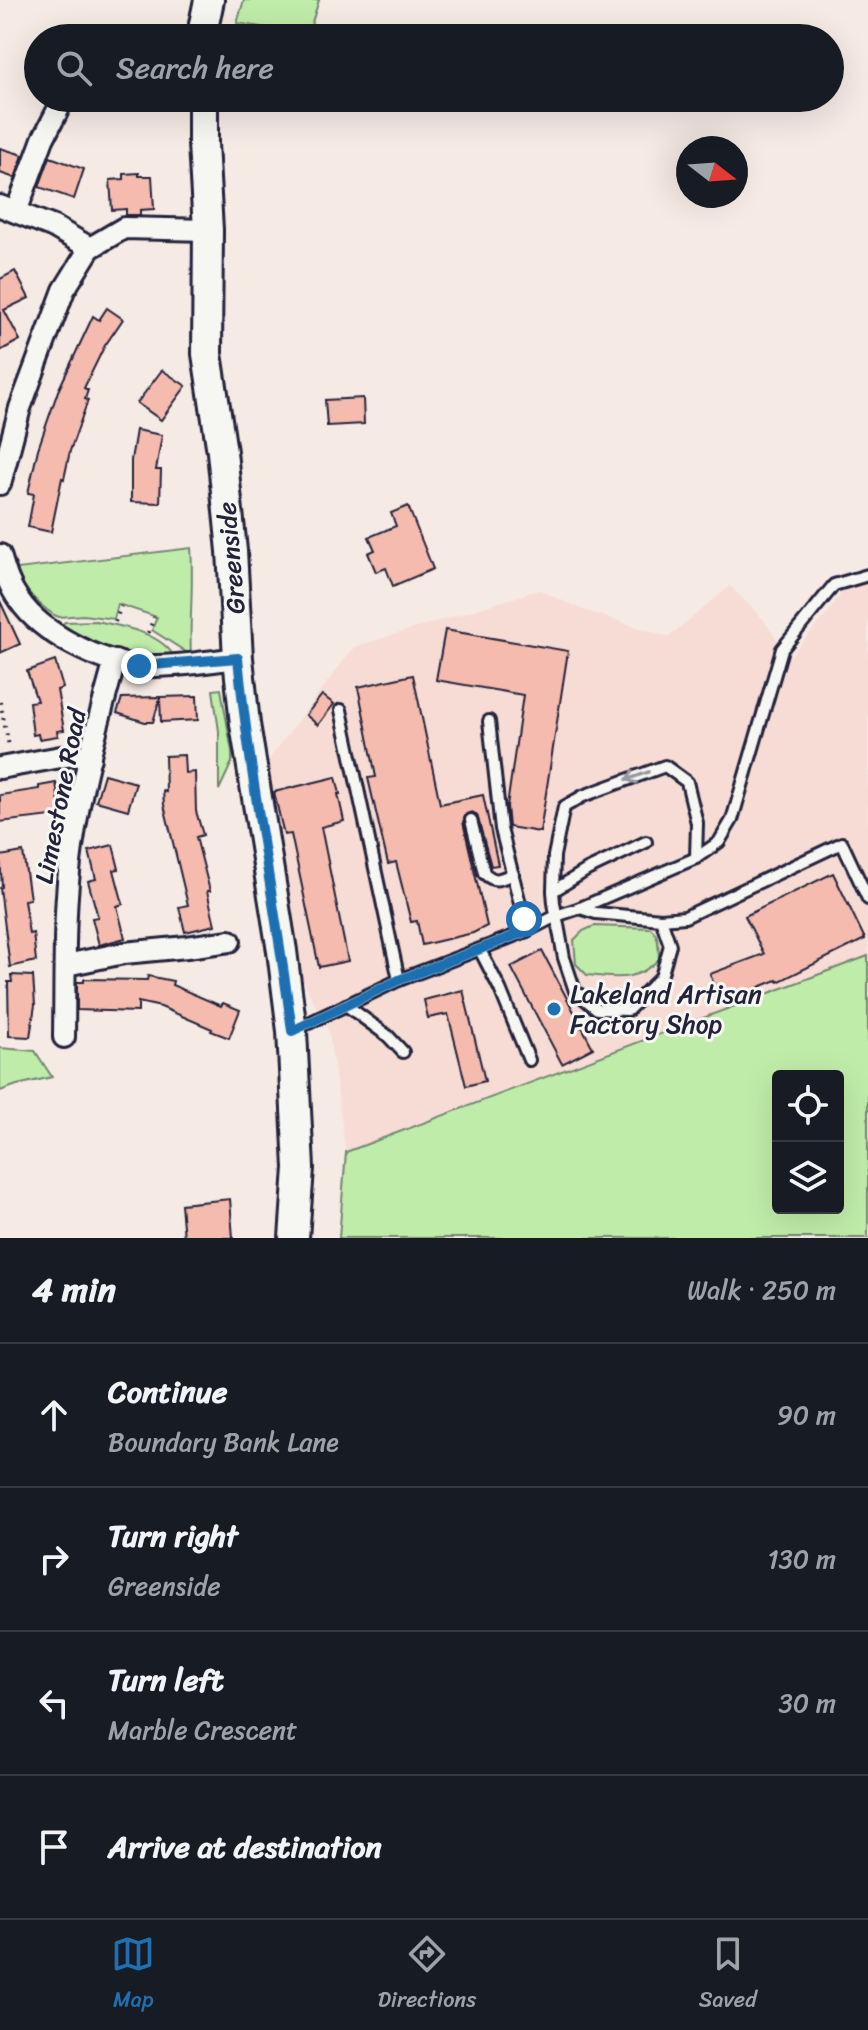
<!DOCTYPE html>
<meta charset="utf-8">
<style>
:root{--surface:#171b24;--page:#20242c;--text:#f1f3f6;--muted:#9ea1a6;--line:#363941;--accent:#1f6fb2}
body{margin:0;font-family:Sriracha,sans-serif;background:var(--page);color:var(--text)}
.controls{position:absolute;right:24px;bottom:24px;display:grid;overflow:hidden;border-radius:8px;box-shadow:0 8px 32px #0002}
.controls button{width:72px;height:72px;display:grid;place-items:center;padding:0;border:0;border-bottom:2px solid var(--line);background:var(--surface);color:var(--text);font:40px sans-serif}
.compass{position:absolute;left:676px;top:136px;width:72px;height:72px;border-radius:50%;background:var(--surface);box-shadow:0 8px 32px #0002;rotate:107deg}
.stop{position:absolute;width:24px;height:24px;margin:-18px;border:6px solid #1f6fb2;border-radius:50%;background:#fff}
.stop.end{background:#1f6fb2;border-color:#fff;box-shadow:0 2px 8px #0008}
.list{margin:0;padding:0;list-style:none}
h2{display:flex;justify-content:space-between;align-items:center;height:104px;margin:0;padding:0 32px;font-size:34px}
h2 small{font-size:26px;font-weight:400;color:var(--muted)}
.list li{display:grid;grid-template-columns:52px 1fr auto;gap:24px;align-items:center;box-sizing:border-box;height:144px;padding:0 32px;border-top:2px solid var(--line)}
.list b{display:block;font-size:30px;white-space:nowrap}
.list p{margin:0;font-size:26px;white-space:nowrap;color:var(--muted)}
.list em{font-size:26px;font-style:normal;color:var(--muted)}
.icon{flex:none;width:44px;height:44px;fill:none;stroke:currentColor;stroke-width:2;stroke-linecap:round;stroke-linejoin:round}
.map{position:relative;flex:none;width:868px;height:1238px;overflow:hidden}
.search{position:absolute;background:var(--surface);box-shadow:0 8px 32px #0002;left:24px;right:24px;top:24px;height:88px;display:flex;align-items:center;gap:20px;box-sizing:border-box;padding:0 28px;border-radius:44px;color:var(--muted);font-size:30px}
.sheet{height:680px;background:var(--surface)}
nav{display:flex;justify-content:space-around;align-items:center;box-sizing:border-box;height:112px;border-top:2px solid var(--line);background:var(--surface);font-size:22px;color:var(--muted)}
nav a{display:grid;justify-items:center;gap:4px}
nav .on{color:var(--accent)}
.map>svg:first-child{display:block}
.built{fill:#f6dcd4}
.green{fill:#c0eca9;stroke:#718772;stroke-width:2;fill-rule:evenodd}
.building{fill:#f5bbae;stroke:#22223b;stroke-width:2}
.lines{fill:none;stroke-linecap:round;stroke-linejoin:round}
.lane-casing{stroke:#22223b;stroke-width:16}
.street-casing{stroke:#22223b;stroke-width:26}
.secondary-casing{stroke:#22223b;stroke-width:34}
.path{stroke:#22223b;stroke-width:4;stroke-dasharray:2 6;stroke-linecap:butt}
.lane{stroke:#f6f6f2;stroke-width:10}
.street{stroke:#f6f6f2;stroke-width:20}
.secondary{stroke:#f6f6f2;stroke-width:28}
.oneway{stroke:#9797a0}
.route{stroke:#1f6fb2;stroke-width:10}
.poi-dot{fill:#1f6fb2;stroke:#f6f6f2;stroke-width:3}
.labels{text-anchor:middle;stroke-width:6;stroke-linejoin:round;paint-order:stroke}
.street-label{font-size:26px;fill:#22223b;stroke:#f6f6f2}
.poi-label{font-size:26px;fill:#22223b;stroke:#f6f6f2;text-anchor:start}
</style>
<div class="map">
<svg width="868" height="1238" viewBox="0 0 868 1238">
<rect width="100%" height="100%" fill="#f6eae4"/>
<filter id="ink" filterUnits="userSpaceOnUse"><feTurbulence type="fractalNoise" baseFrequency=".0125" numOctaves="2"/><feDisplacementMap in="SourceGraphic" scale="16" xChannelSelector="R" yChannelSelector="G"/><feConvolveMatrix kernelMatrix="1 2 1 2 8 2 1 2 1" color-interpolation-filters="sRGB"/></filter>
<g filter="url(#ink)">
<!-- built -->
<polygon class="built" points="868,581 868,956 346,1152 329,1032 301,976 267,762 354,647 539,590 583,610 669,637 730,586 763,619 789,657 828,613 842,591"/>
<!-- green -->
<g class="green">
<polygon points="244,0 319,0 308,35 237,23"/>
<path d="M191 548C194 584 189 620 191 655L188 656 186 652 152 630 157 617 118 604 114 619 83 615 59 617 54 615C38 604 21 589 17 569Z"/>
<path d="M96 621C121 626 159 632 174 656 124 656 105 650 60 626L65 622Z"/>
<polygon points="221,689 232,752 232,762 219,790 219,731 213,690"/>
<path d="M594 926 650 928C660 934 658 948 659 959 637 982 616 978 587 975L576 964 574 940 583 931Z"/>
<path d="M868 956V1238H339L346 1152ZM778 1076H838V1208H778Z"/>
<polygon points="0,1048 35,1051 52,1077 17,1085 0,1091"/>
</g>
<!-- building -->
<g class="building">
<polygon points="0,148 23,155 15,178 0,173"/>
<polygon points="50,157 84,169 74,199 39,187"/>
<polygon points="139,173 139,176 152,176 154,209 140,210 140,215 126,215 126,209 112,210 110,180 124,179 124,174"/>
<polygon points="15,271 29,298 4,310 20,340 0,351 0,279"/>
<polygon points="107,308 123,319 104,347 84,388 88,390 85,399 88,400 70,451 64,479 62,478 51,532 28,527 34,494 28,493 38,449 58,391 93,316 99,320"/>
<polygon points="162,370 186,386 161,420 137,403"/>
<polygon points="363,398 364,424 327,426 325,400"/>
<polygon points="136,430 162,435 156,470 161,470 160,503 131,502 131,460"/>
<polygon points="408,506 433,569 393,586 386,568 376,572 368,553 375,550 369,537 396,526 391,513"/>
<polygon points="0,601 20,644 0,653"/>
<polygon points="445,630 568,651 540,832 509,827 507,806 523,695 436,680"/>
<polygon points="55,661 63,688 57,690 64,730 57,731 58,736 39,739 38,734 33,735 29,702 37,701 27,671"/>
<polygon points="413,675 440,804 483,795 498,865 491,866 477,815 472,812 466,814 463,822 487,926 473,933 422,945 417,921 411,922 396,862 388,864 368,778 376,777 358,687"/>
<polygon points="322,695 334,704 318,725 306,715"/>
<polygon points="197,696 198,720 161,722 160,698 153,722 145,722 117,713 122,698"/>
<polygon points="184,755 185,773 195,772 196,811 203,835 196,837 210,891 207,891 215,925 185,932 179,907 188,905 164,805 163,791 166,792 165,756"/>
<polygon points="104,774 136,783 128,810 96,801"/>
<polygon points="336,777 340,794 338,794 344,821 321,827 348,961 319,967 291,834 284,835 274,792"/>
<polygon points="56,783 61,815 0,822 0,795 39,789 39,786"/>
<polygon points="113,845 119,869 114,870 123,904 117,906 125,938 99,945 92,918 98,917 88,881 96,879 89,851"/>
<polygon points="23,852 30,899 24,900 29,934 33,933 36,961 10,967 0,888 2,887 0,856"/>
<polygon points="833,873 865,939 778,982 777,980 721,1002 710,974 764,954 745,916"/>
<polygon points="542,951 593,1048 562,1064 511,967"/>
<polygon points="11,975 33,976 35,1005 30,1037 9,1036 8,982 12,982"/>
<polygon points="148,976 173,981 172,985 221,1006 223,1003 240,1010 229,1038 211,1031 212,1029 161,1007 138,1002 138,1012 77,1010 77,982 84,982 84,979 147,980"/>
<polygon points="463,990 485,1081 466,1086 448,1014 428,1018 424,1000"/>
<polygon points="230,1199 233,1238 184,1238 181,1204"/>
</g>
<g class="lines">
<defs>
<g id="lane">
<polyline points="341,710 399,980"/>
<polyline points="489,721 501,829 527,931"/>
<path d="M471 820 484 873C496 884 500 879 513 874"/>
<polyline points="553,891 587,870 646,842"/>
<polyline points="580,908 596,913 661,919 670,945 661,977 628,1010 597,1009 575,991 564,958 554,903 553,891 554,856 564,807 583,796 665,766 687,782 697,823 696,858"/>
<polyline points="661,919 685,917 842,843 868,899"/>
<polyline points="480,950 500,989 529,1060"/>
<polyline points="346,1005 388,1036 403,1052"/>
<polyline points="294,1030 399,980 527,931 556,916 580,908 696,858 719,842 732,820 782,649 834,585 868,575"/>
</g>
<g id="street">
<polyline points="0,206 54,227 90,248"/>
<polyline points="16,212 43,139 64,98"/>
<polyline points="0,484 20,408 64,290 90,248 124,228 208,230"/>
<path d="M0 555C5 572 9 586 19 600 42 634 100 663 140 666 172 667 206 662 238 658"/>
<polyline points="0,768 72,755 90,758"/>
<polyline points="66,965 124,953 187,947 230,941"/>
<path d="M64 1037C65 974 63 909 72 847 81 784 98 722 115 661"/>
</g>
<g id="secondary">
<polyline points="204,38 204,24 209,0"/>
<polyline points="203,98 203,144 208,230 207,354 222,452 232,551 238,658 245,724 282,951 292,1031 299,1168 294,1238"/>
</g>
</defs>
<!-- lane casing -->
<use href="#lane" class="lane-casing"/>
<!-- street casing -->
<use href="#street" class="street-casing"/>
<!-- secondary casing -->
<use href="#secondary" class="secondary-casing"/>
<!-- path -->
<g class="path">
<polyline points="115,622 121,606"/>
<polyline points="148,633 154,617"/>
<polyline points="0,702 9,746"/>
</g>
<!-- lane -->
<use href="#lane" class="lane"/>
<!-- street -->
<use href="#street" class="street"/>
<!-- secondary -->
<use href="#secondary" class="secondary"/>
</g>
<!-- one-way arrows -->
<defs><path id="oneway-shaft" d="M-6 0H5M1.5-3L5.5 0L1.5 3" fill="none" stroke-width="1.6" stroke-linecap="round" stroke-linejoin="round" transform="scale(2)"/></defs>
<use class="oneway" href="#oneway-shaft" transform="translate(637 776) rotate(160)"/>
</g>
<g class="lines" filter="url(#ink)">
<!-- route -->
<path class="route" d="M139 666 238 658C250 783 276 906 292 1031L399 980 527 931 524 919"/>
</g>
<!-- markers -->
<circle class="poi-dot" cx="554" cy="1009" r="8"/>
<g class="labels">
<!-- street labels -->
<g class="street-label">
<text transform="translate(231 558) rotate(-95)" y="9">Greenside</text>
<text transform="translate(60 796) rotate(-79)" y="9">Limestone Road</text>
</g>
<!-- poi labels -->
<g class="poi-label">
<text x="570" y="1003">Lakeland Artisan<tspan x="570" dy="30">Factory Shop</tspan></text>
</g>
</g>
</svg>
<div class="controls">
<button><svg class="icon" aria-label="locate" viewBox="0 0 24 24"><circle cx="12" cy="12" r="6"/><path d="M12 2v4M12 18v4M2 12h4M18 12h4"/></svg></button>
<button><svg class="icon" aria-label="layers" viewBox="0 0 24 24"><path d="M12 4l9 5-9 5-9-5zM3 14l9 5 9-5"/></svg></button>
</div>
<svg class="compass" viewBox="-18 -18 36 36"><path d="M0-13l5 13h-10z" fill="#e53935"/><path d="M0 13l5-13h-10z" fill="#9ea1a6"/></svg>
<div class="stop" style="left:524px;top:919px"></div>
<div class="stop end" style="left:139px;top:666px"></div>
<div class="search"><svg class="icon" aria-label="search" viewBox="0 0 24 24"><circle cx="10" cy="10" r="6"/><path d="M15 15l6 6"/></svg>Search here</div>
</div>
<section class="sheet">
<h2>4 min<small>Walk · 250 m</small></h2>
<ul class="list">
<li><svg class="icon" aria-label="ahead" viewBox="0 0 24 24"><path d="M12 20V5M6 11l6-6 6 6"/></svg><div><b>Continue</b><p>Boundary Bank Lane</p></div><em>90 m</em></li>
<li><svg class="icon" aria-label="right" viewBox="0 0 24 24"><path d="M7 20v-9h11M14 6l5 5-5 5"/></svg><div><b>Turn right</b><p>Greenside</p></div><em>130 m</em></li>
<li><svg class="icon" aria-label="left" viewBox="0 0 24 24"><path d="M17 20v-9H6M10 6l-5 5 5 5"/></svg><div><b>Turn left</b><p>Marble Crescent</p></div><em>30 m</em></li>
<li><svg class="icon" aria-label="arrive" viewBox="0 0 24 24"><path d="M6 21V4h12l-3 4 3 4H6"/></svg><div><b>Arrive at destination</b></div></li>
</ul>
</section>
<nav>
<a class="on"><svg class="icon" aria-label="map" viewBox="0 0 24 24"><path d="M3 6l6-2 6 2 6-2v14l-6 2-6-2-6 2zM9 4v14M15 6v14"/></svg>Map</a>
<a><svg class="icon" aria-label="directions" viewBox="0 0 24 24"><path d="M12 3l9 9-9 9-9-9zM9 14v-3h6M13 9l2 2-2 2"/></svg>Directions</a>
<a><svg class="icon" aria-label="saved" viewBox="0 0 24 24"><path d="M7 4h10v16l-5-4-5 4z"/></svg>Saved</a>
</nav>
